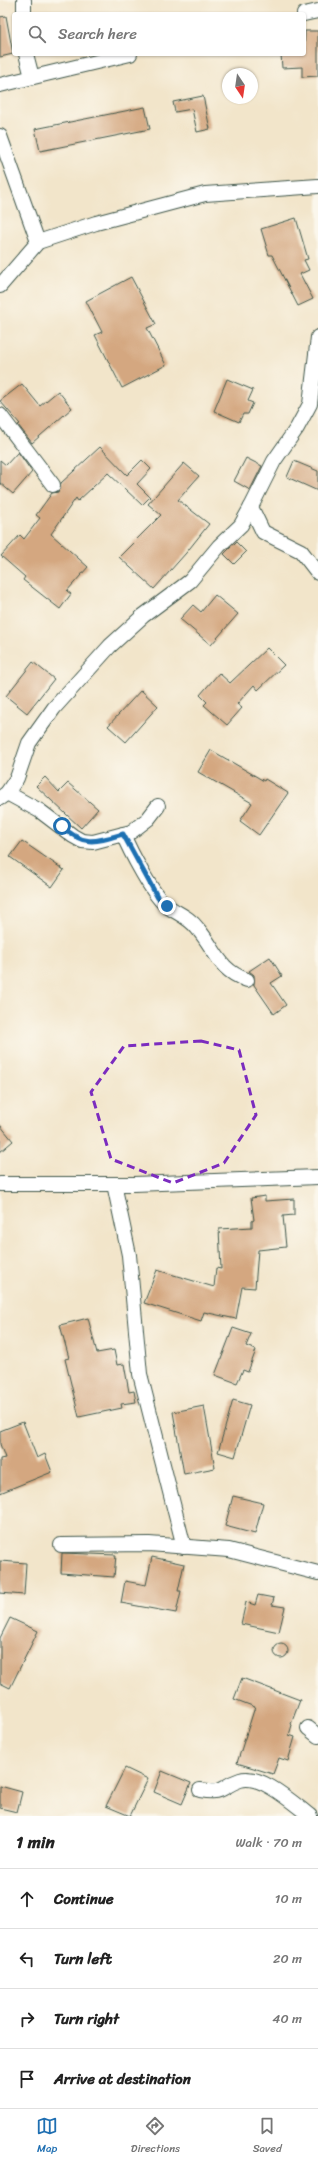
<!DOCTYPE html>
<meta charset="utf-8">
<style>
:root{--surface:#fff;--page:#f2f2f2;--text:#222;--muted:#767676;--line:#e0e0e0;--accent:#1f6fb2}
body{margin:0;font-family:Sriracha,sans-serif;background:var(--page);color:var(--text)}
.compass{position:absolute;left:222px;top:68px;width:36px;height:36px;border-radius:50%;background:var(--surface);box-shadow:0 1px 3px #0004;rotate:167deg}
.stop{position:absolute;width:12px;height:12px;margin:-9px;border:3px solid #1f6fb2;border-radius:50%;background:#fff}
.stop.end{background:#1f6fb2;border-color:#fff;box-shadow:0 1px 4px #0008}
.list{margin:0;padding:0;list-style:none}
h2{display:flex;justify-content:space-between;align-items:center;height:52px;margin:0;padding:0 16px;font-size:17px}
h2 small{font-size:13px;font-weight:400;color:var(--muted)}
.list li{display:grid;grid-template-columns:26px 1fr auto;gap:12px;align-items:center;box-sizing:border-box;height:60px;padding:0 16px;border-top:1px solid var(--line)}
.list b{display:block;font-size:15px;white-space:nowrap}
.list em{font-size:13px;font-style:normal;color:var(--muted)}
.icon{flex:none;width:22px;height:22px;fill:none;stroke:currentColor;stroke-width:2;stroke-linecap:round;stroke-linejoin:round}
.map{position:relative;flex:none;width:318px;height:1816px;overflow:hidden}
.search{position:absolute;background:var(--surface);box-shadow:0 1px 3px #0004;left:12px;right:12px;top:12px;height:44px;display:flex;align-items:center;gap:10px;box-sizing:border-box;padding:0 14px;border-radius:4px;color:var(--muted);font-size:15px}
.sheet{height:292px;background:var(--surface)}
nav{display:flex;justify-content:space-around;align-items:center;box-sizing:border-box;height:56px;border-top:1px solid var(--line);background:var(--surface);font-size:11px;color:var(--muted)}
nav a{display:grid;justify-items:center;gap:2px}
nav .on{color:var(--accent)}
.map>svg:first-child{display:block}
.building{fill:#d4a780}
.lines{fill:none;stroke-linecap:round;stroke-linejoin:round}
.minor-casing{stroke:#3f564a;stroke-width:16}
.minor{stroke:#fff;stroke-width:14}
.route{stroke:#1f6fb2;stroke-width:5}
.marked{fill:none;stroke:#7b2cbf;stroke-width:3;stroke-dasharray:8 5;stroke-linejoin:round}
</style>
<div class="map">
<svg width="318" height="1816" viewBox="0 0 318 1816">
<rect width="100%" height="100%" fill="#fbf7ec"/>
<filter id="ink" filterUnits="userSpaceOnUse"><feTurbulence type="fractalNoise" baseFrequency=".025" numOctaves="2"/><feDisplacementMap in="SourceGraphic" scale="8" xChannelSelector="R" yChannelSelector="G"/><feConvolveMatrix kernelMatrix="1 2 1 2 8 2 1 2 1" color-interpolation-filters="sRGB"/></filter>
<filter id="wash" filterUnits="userSpaceOnUse"><feTurbulence type="fractalNoise" baseFrequency=".012" numOctaves="4" result="noise"/><feDisplacementMap in="SourceGraphic" scale="16" xChannelSelector="R" yChannelSelector="G"/><feGaussianBlur stdDeviation="0.9" result="paint"/><feColorMatrix in="noise" values="0 0 0 0 0 0 0 0 0 0 0 0 0 0 0 0 0 1.4 0 .05"/><feComposite in="paint" operator="in"/></filter>
<g filter="url(#wash)">
<rect width="100%" height="100%" fill="#f2e5ca"/>
<g id="blocks">
<!-- building -->
<g class="building">
<polygon points="6,16 13,54 0,57 0,17"/>
<polygon points="305,31 318,31 318,76 302,77 302,67 282,68 281,54 304,54"/>
<polygon points="203,96 210,129 197,132 192,109 175,112 173,102"/>
<polygon points="145,107 150,129 40,151 35,129"/>
<polygon points="296,218 308,259 304,260 309,270 300,274 313,299 298,306 272,255 269,255 261,229"/>
<polygon points="131,277 156,324 147,328 166,365 122,388 95,335 102,332 86,301"/>
<polygon points="227,379 253,390 248,401 253,403 248,414 243,414 239,422 214,411"/>
<polygon points="22,384 40,406 58,391 72,408 32,443 18,425 20,424 0,401"/>
<polygon points="100,447 127,475 142,460 151,469 137,484 150,497 142,505 108,473 78,501 76,498 51,534 88,567 67,591 71,594 60,609 23,580 25,577 1,556 20,535 24,539 40,518 36,515 52,493 58,492 61,483"/>
<polygon points="18,452 32,472 13,494 0,483 0,460 6,465"/>
<polygon points="246,458 262,466 250,490 234,481"/>
<polygon points="294,461 318,471 318,491 287,477"/>
<polygon points="184,463 199,476 178,500 209,524 186,553 154,589 119,557 161,515 148,504"/>
<polygon points="236,542 246,552 234,564 224,554"/>
<polygon points="215,595 238,614 211,645 180,619 193,605 201,612"/>
<polygon points="267,648 284,665 258,690 254,685 237,704 242,708 227,725 204,705 207,702 200,695 219,673 230,683"/>
<polygon points="33,662 54,679 27,713 6,696"/>
<polygon points="141,690 158,706 126,742 108,726"/>
<polygon points="211,750 264,781 265,779 288,793 259,835 240,821 252,803 198,772"/>
<polygon points="45,777 59,792 68,783 98,809 81,828 36,786"/>
<polygon points="22,841 64,870 52,887 10,857"/>
<polygon points="270,957 282,976 271,983 286,1005 274,1014 254,985 254,975 249,971"/>
<polygon points="0,1125 13,1141 0,1152"/>
<polygon points="265,1196 265,1201 294,1199 294,1215 283,1216 286,1247 258,1250 255,1288 242,1287 236,1319 204,1312 201,1321 144,1303 157,1270 214,1287 216,1268 221,1269 219,1229 252,1227 252,1221 254,1220 251,1198"/>
<polygon points="88,1318 97,1353 114,1350 117,1365 124,1364 129,1392 134,1391 136,1402 121,1404 122,1408 79,1417 65,1359 69,1358 60,1325"/>
<polygon points="233,1328 251,1334 246,1346 256,1350 248,1372 243,1370 237,1383 215,1375"/>
<polygon points="233,1400 250,1405 235,1457 218,1452"/>
<polygon points="204,1406 215,1468 184,1474 173,1412"/>
<polygon points="23,1422 37,1458 45,1454 52,1472 0,1493 0,1459 5,1458 0,1444 0,1431"/>
<polygon points="233,1496 263,1503 255,1534 225,1526"/>
<polygon points="62,1553 116,1555 114,1577 61,1573"/>
<polygon points="152,1557 184,1564 178,1591 181,1591 176,1613 121,1603 125,1581 146,1585"/>
<polygon points="0,1561 26,1563 24,1595 0,1593"/>
<polygon points="258,1595 274,1598 272,1605 285,1607 279,1632 241,1624 246,1602 255,1605"/>
<polygon points="10,1618 38,1631 10,1688 0,1683 0,1638"/>
<circle cx="281" cy="1651" r="7"/>
<polygon points="242,1678 300,1700 291,1724 292,1725 289,1735 295,1737 288,1761 279,1758 273,1774 237,1763 255,1707 234,1699"/>
<polygon points="125,1768 148,1779 130,1816 106,1806"/>
<polygon points="162,1771 191,1783 182,1804 154,1792"/>
<polygon points="0,1786 22,1792 17,1812 0,1808"/>
</g>
</g>
</g>
<g filter="url(#ink)">
<use href="#blocks" fill-opacity="0" stroke="#3f564a" stroke-width="1"/>
<g class="lines">
<defs>
<g id="minor">
<polyline points="24,0 24,14"/>
<polyline points="304,14 318,11"/>
<polyline points="26,54 32,77"/>
<polyline points="0,85 130,54"/>
<polyline points="0,136 38,242"/>
<polyline points="0,286 38,242 96,223 205,194 318,186"/>
<polyline points="318,337 310,404 297,428 274,461 251,507 263,532 301,551 318,573"/>
<polyline points="0,415 53,485"/>
<polyline points="7,793 40,811 73,836 82,841 93,842 131,832 148,819 158,806"/>
<polyline points="0,798 7,793 17,778 29,743 54,708 110,646 143,616 190,581 219,546 241,525 251,507"/>
<path d="M123 834C129 849 154 898 167 906 178 914 189 917 198 929 216 950 218 970 247 980"/>
<polyline points="0,1184 134,1184 318,1177"/>
<polyline points="114,1184 129,1255 140,1374 184,1547"/>
<polyline points="61,1545 149,1544 229,1550 318,1573"/>
<polyline points="308,1728 318,1736"/>
<path d="M200 1790C226 1794 219 1787 240 1780 261 1773 294 1804 310 1816"/>
</g>
</defs>
<!-- minor casing -->
<use href="#minor" class="minor-casing"/>
<!-- minor -->
<use href="#minor" class="minor"/>
</g>
</g>
<g class="lines" filter="url(#ink)">
<!-- route -->
<path class="route" d="M62 826C83 847 96 842 123 834L158 898 167 906"/>
</g>
<!-- marked area -->
<path class="marked" d="M201 1041 239 1050 256 1115 224 1163 173 1183 111 1159 91 1092 124 1046Z"/>
</svg>
<svg class="compass" viewBox="-18 -18 36 36"><path d="M0-13l5 13h-10z" fill="#e53935"/><path d="M0 13l5-13h-10z" fill="#767676"/></svg>
<div class="stop" style="left:62px;top:826px"></div>
<div class="stop end" style="left:167px;top:906px"></div>
<div class="search"><svg class="icon" aria-label="search" viewBox="0 0 24 24"><circle cx="10" cy="10" r="6"/><path d="M15 15l6 6"/></svg>Search here</div>
</div>
<section class="sheet">
<h2>1 min<small>Walk · 70 m</small></h2>
<ul class="list">
<li><svg class="icon" aria-label="ahead" viewBox="0 0 24 24"><path d="M12 20V5M6 11l6-6 6 6"/></svg><div><b>Continue</b></div><em>10 m</em></li>
<li><svg class="icon" aria-label="left" viewBox="0 0 24 24"><path d="M17 20v-9H6M10 6l-5 5 5 5"/></svg><div><b>Turn left</b></div><em>20 m</em></li>
<li><svg class="icon" aria-label="right" viewBox="0 0 24 24"><path d="M7 20v-9h11M14 6l5 5-5 5"/></svg><div><b>Turn right</b></div><em>40 m</em></li>
<li><svg class="icon" aria-label="arrive" viewBox="0 0 24 24"><path d="M6 21V4h12l-3 4 3 4H6"/></svg><div><b>Arrive at destination</b></div></li>
</ul>
</section>
<nav>
<a class="on"><svg class="icon" aria-label="map" viewBox="0 0 24 24"><path d="M3 6l6-2 6 2 6-2v14l-6 2-6-2-6 2zM9 4v14M15 6v14"/></svg>Map</a>
<a><svg class="icon" aria-label="directions" viewBox="0 0 24 24"><path d="M12 3l9 9-9 9-9-9zM9 14v-3h6M13 9l2 2-2 2"/></svg>Directions</a>
<a><svg class="icon" aria-label="saved" viewBox="0 0 24 24"><path d="M7 4h10v16l-5-4-5 4z"/></svg>Saved</a>
</nav>
